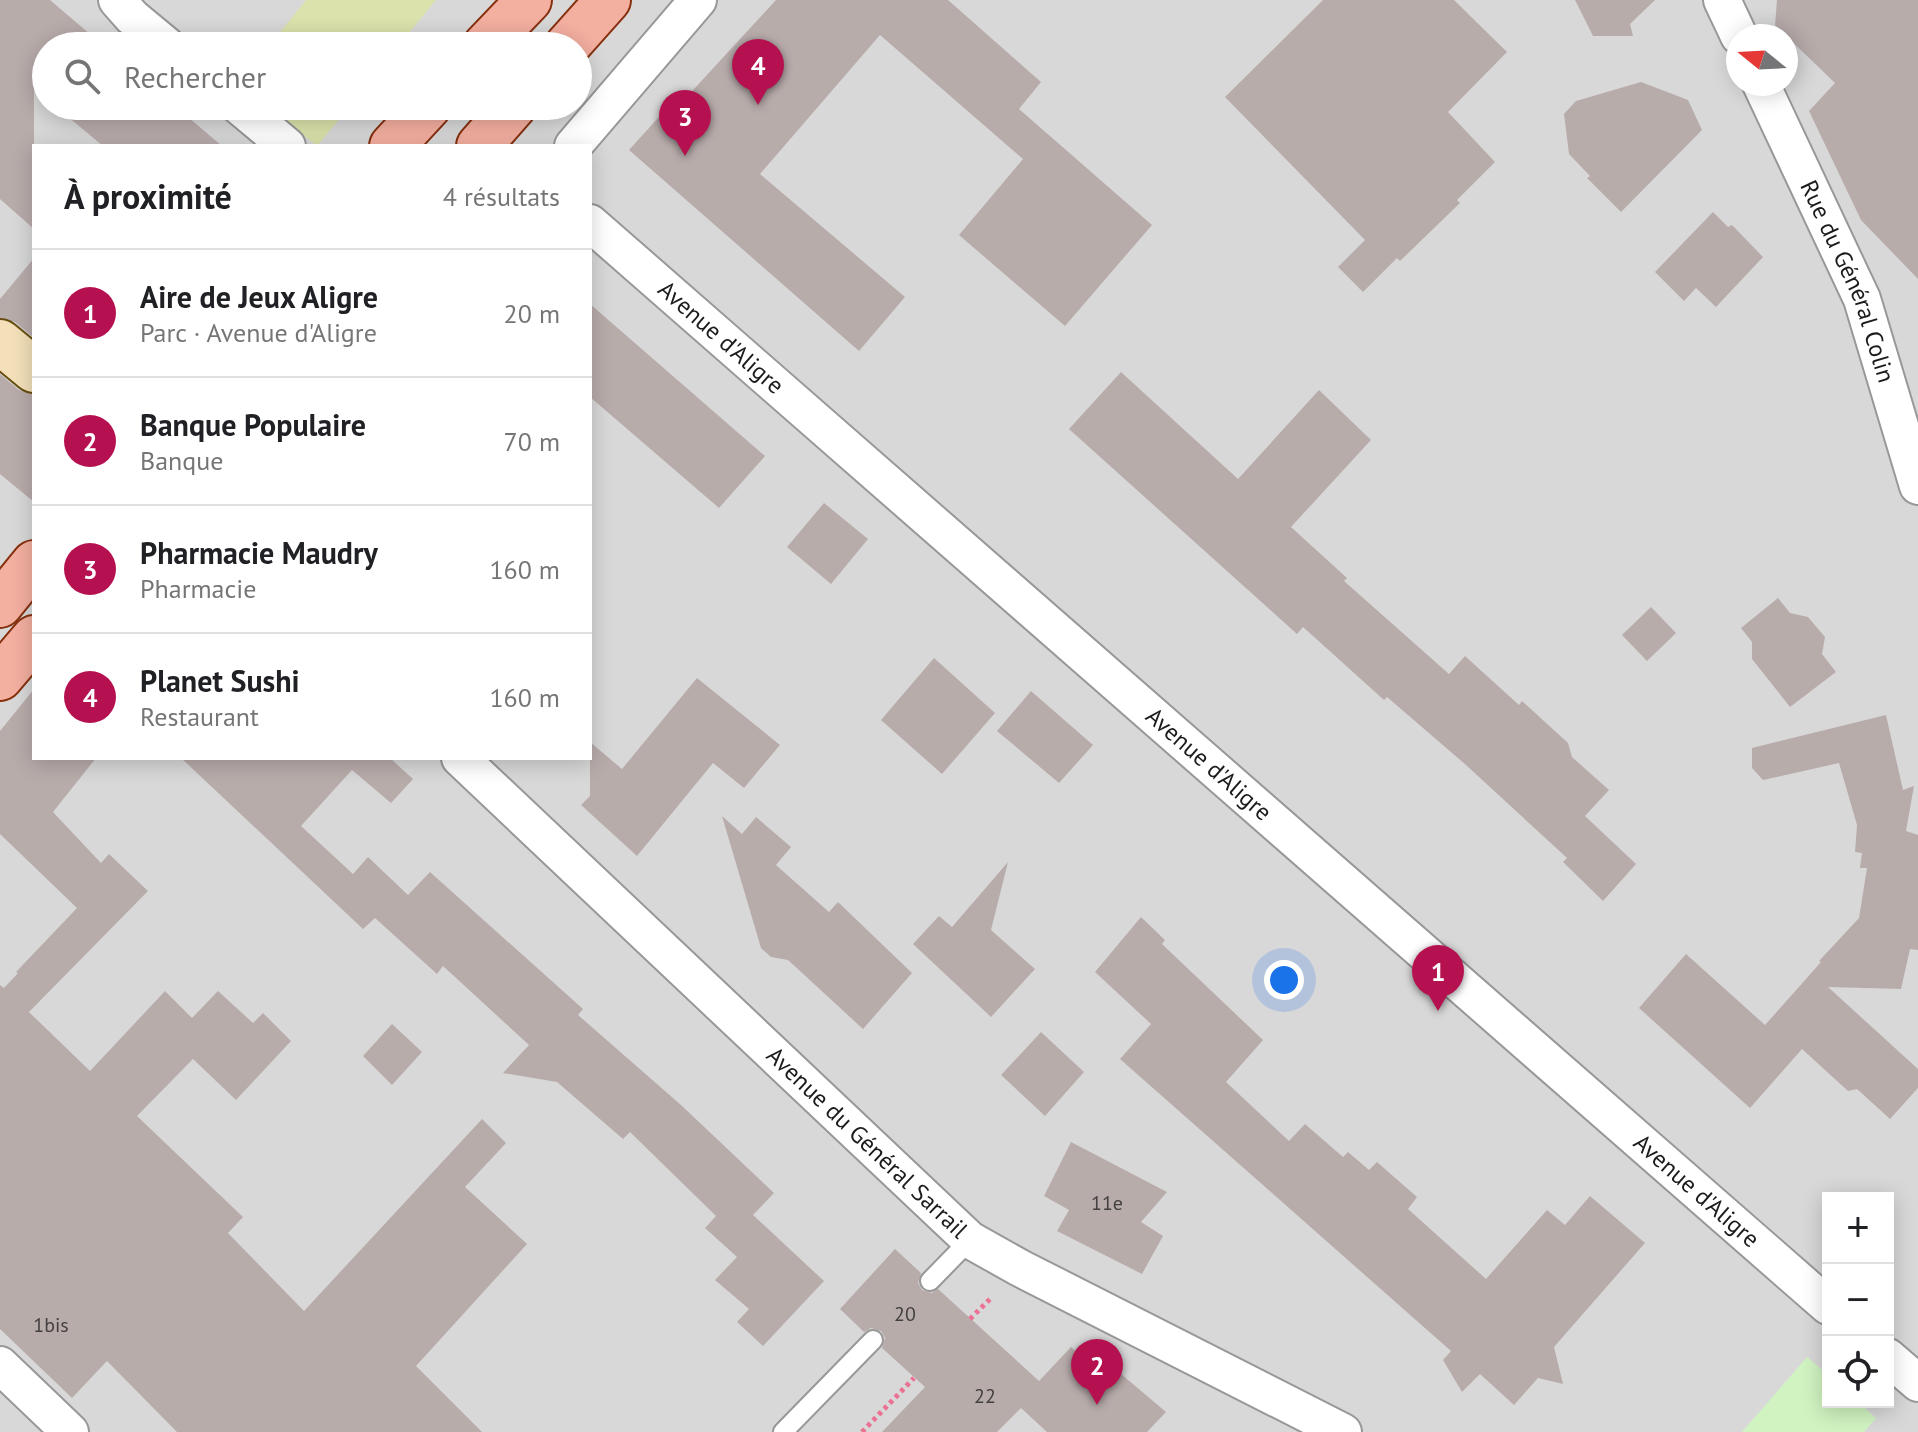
<!DOCTYPE html>
<html lang="fr">
<meta charset="utf-8">
<style>
:root{--surface:#fff;--page:#f6f6f6;--text:#202124;--muted:#757577;--line:#e0e0e0;--accent:#b51150}
body{margin:0;font-family:"PT Sans",sans-serif;background:var(--page);color:var(--text)}
.controls{position:absolute;right:24px;bottom:24px;display:grid;overflow:hidden;border-radius:0px;box-shadow:0 4px 20px #0003}
.controls button{width:72px;height:72px;display:grid;place-items:center;padding:0;border:0;border-bottom:2px solid var(--line);background:var(--surface);color:var(--text);font:40px sans-serif}
.compass{position:absolute;left:1726px;top:24px;width:72px;height:72px;border-radius:50%;background:var(--surface);box-shadow:0 4px 20px #0003;rotate:288deg}
.you{position:absolute;left:1284px;top:980px;width:28px;height:28px;margin:-20px;border:6px solid #fff;border-radius:50%;background:#1a73e8;box-shadow:0 0 0 12px #1a73e833}
.badge{display:grid;place-items:center;width:52px;height:52px;border-radius:50%;background:var(--accent);color:#fff;font-size:26px;font-weight:700}
.pin{position:absolute;translate:-50% -66px;filter:drop-shadow(0 2px 4px #0008)}
.pin::after{content:'';position:absolute;top:42px;width:28px;height:24px;background:inherit;clip-path:polygon(0 0,100% 0,50% 100%)}
.list{margin:0;padding:0;list-style:none}
h2{display:flex;justify-content:space-between;align-items:center;height:104px;margin:0;padding:0 32px;font-size:34px}
h2 small{font-size:26px;font-weight:400;color:var(--muted)}
.list li{display:grid;grid-template-columns:52px 1fr auto;gap:24px;align-items:center;box-sizing:border-box;height:128px;padding:0 32px;border-top:2px solid var(--line)}
.list b{display:block;font-size:30px;white-space:nowrap}
.list p{margin:0;font-size:26px;white-space:nowrap;color:var(--muted)}
.list em{font-size:26px;font-style:normal;color:var(--muted)}
.icon{flex:none;width:44px;height:44px;fill:none;stroke:currentColor;stroke-width:2;stroke-linecap:round;stroke-linejoin:round}
.map{position:relative;flex:none;width:1918px;height:1432px;overflow:hidden}
.search{position:absolute;background:var(--surface);box-shadow:0 4px 20px #0003;left:32px;top:32px;width:560px;height:88px;display:flex;align-items:center;gap:20px;box-sizing:border-box;padding:0 28px;border-radius:44px;color:var(--muted);font-size:30px}
.panel{position:absolute;background:var(--surface);box-shadow:0 4px 20px #0003;left:32px;top:144px;width:560px;height:616px;border-radius:0px}
.map>svg:first-child{display:block}
.residential{fill:#d9d8d9;fill-rule:evenodd}
.grass{fill:#dbe2ab}
.park{fill:#d0f3c1}
.building{fill:#b8acab}
.lines{fill:none;stroke-linecap:round;stroke-linejoin:round}
.lane-casing{stroke:#989898;stroke-width:22}
.street-casing{stroke:#989898;stroke-width:40}
.secondary-casing{stroke:#674e0e;stroke-width:48}
.primary-casing{stroke:#86300d;stroke-width:48}
.path{stroke:#ec7294;stroke-width:5;stroke-dasharray:4 4;stroke-linecap:butt}
.lane{stroke:#fff;stroke-width:18}
.street{stroke:#fff;stroke-width:36}
.secondary{stroke:#f3e0b9;stroke-width:44}
.primary{stroke:#f3afa0;stroke-width:44}
.labels{text-anchor:middle;stroke-width:6;stroke-linejoin:round;paint-order:stroke}
.number-label{font-size:20px;fill:#423f3f}
.street-label{font-size:24px;fill:#1b1b1b;stroke:#fff}
</style>
<div class="map">
<svg width="1918" height="1432" viewBox="0 0 1918 1432">
<rect width="100%" height="100%" fill="#ece5e2"/>
<!-- residential -->
<path class="residential" d="M0 0H1918V1432H0ZM1738 36H1786V84H1738ZM46 46H578V106H46ZM34 146H590V758H34ZM1828 1198H1888V1402H1828Z"/>
<!-- grass -->
<g class="grass">
<polygon points="306,0 436,0 398,46 269,46"/>
<polygon points="266,106 350,106 317,146"/>
</g>
<!-- park -->
<polygon class="park" points="1807,1357 1828,1375 1828,1402 1858,1402 1876,1418 1864,1432 1742,1432"/>
<!-- building -->
<g class="building">
<polygon points="0,0 50,0 104,46 46,46 46,98 34,88 34,229 0,199"/>
<polygon points="776,0 948,0 1041,82 1019,109 1152,225 1065,326 959,235 1023,159 880,35 760,174 905,297 859,351 629,150 677,97 682,102"/>
<polygon points="1323,0 1454,0 1507,52 1448,112 1495,162 1457,200 1460,203 1400,261 1397,258 1363,292 1338,267 1365,240 1225,97"/>
<polygon points="1575,0 1655,0 1630,24 1633,36 1593,36"/>
<polygon points="1777,0 1918,0 1918,279 1861,220 1809,111 1835,83 1775,25"/>
<polygon points="1641,82 1688,100 1702,130 1621,212 1587,178 1590,176 1569,154 1564,114 1576,101"/>
<polygon points="55,106 175,106 222,146 103,146"/>
<polygon points="1713,212 1728,227 1732,225 1763,257 1716,307 1696,288 1684,301 1655,272"/>
<polygon points="34,258 34,338 15,322 0,318 0,299"/>
<polygon points="590,304 765,456 719,508 590,397"/>
<polygon points="1121,372 1238,479 1319,390 1371,440 1291,527 1347,578 1344,581 1449,674 1465,656 1519,705 1522,701 1568,743 1572,757 1609,790 1585,816 1636,864 1603,901 1563,862 1567,858 1466,765 1387,697 1384,700 1303,627 1297,634 1069,429"/>
<polygon points="0,374 19,390 34,394 34,502 0,474"/>
<polygon points="824,503 868,539 831,584 787,547"/>
<polygon points="1778,598 1790,613 1808,617 1825,637 1822,654 1836,672 1790,707 1752,659 1752,642 1741,628"/>
<polygon points="1651,607 1676,633 1647,661 1622,635"/>
<polygon points="934,658 995,713 942,774 881,720"/>
<polygon points="697,678 780,745 744,788 713,763 637,856 581,805 590,796 590,742 622,769"/>
<polygon points="34,689 34,758 96,758 53,812 101,863 109,854 148,891 29,1012 90,1071 165,991 192,1018 218,991 253,1023 263,1013 291,1041 236,1100 193,1059 137,1116 243,1217 228,1233 304,1311 482,1119 506,1143 465,1187 527,1244 416,1366 482,1432 177,1432 107,1361 72,1398 0,1329 0,985 4,988 18,973 16,972 77,908 0,834 0,731"/>
<polygon points="1031,691 1093,745 1059,783 997,731"/>
<polygon points="1886,715 1903,790 1914,786 1906,831 1918,835 1918,950 1910,949 1901,989 1828,987 1918,1069 1918,1088 1890,1119 1857,1089 1848,1091 1802,1049 1750,1108 1639,1008 1686,954 1765,1025 1821,962 1819,961 1859,918 1867,868 1860,868 1862,853 1855,852 1857,825 1839,763 1763,780 1752,768 1752,748"/>
<polygon points="181,758 390,758 413,779 391,803 352,770 301,826 353,874 368,857 408,895 430,872 583,1009 578,1015 681,1105 774,1193 753,1215 824,1281 763,1346 737,1322 749,1309 715,1280 737,1257 705,1228 716,1216 630,1132 623,1139 557,1082 503,1073 529,1045 443,966 437,974 375,918 363,929"/>
<polygon points="722,816 742,834 756,817 791,847 776,865 829,912 838,902 912,973 863,1029 788,960 771,957 761,948"/>
<polygon points="1008,862 991,930 1035,969 991,1017 913,944 939,916 952,927"/>
<polygon points="1141,917 1165,940 1162,944 1263,1040 1226,1082 1289,1141 1305,1124 1343,1157 1348,1152 1369,1170 1377,1162 1417,1197 1408,1209 1486,1279 1547,1210 1565,1225 1590,1196 1645,1243 1554,1347 1563,1384 1538,1378 1514,1405 1480,1374 1462,1392 1443,1360 1451,1351 1120,1059 1151,1024 1095,972"/>
<polygon points="392,1024 422,1052 392,1085 363,1056"/>
<polygon points="1041,1032 1084,1072 1045,1116 1001,1075"/>
<polygon points="1071,1142 1167,1192 1141,1222 1163,1236 1142,1274 1057,1231 1069,1210 1044,1196"/>
<polygon points="895,1249 921,1273 918,1283 922,1290 932,1293 938,1289 1039,1381 1071,1347 1105,1378 1114,1368 1166,1412 1147,1432 1047,1432 1021,1408 997,1432 882,1432 925,1387 882,1348 885,1338 881,1331 871,1328 864,1332 840,1309"/>
</g>
<g class="lines">
<defs>
<g id="lane">
<polyline points="930,1281 970,1240"/>
<polyline points="783,1432 873,1340"/>
</g>
<g id="street">
<polyline points="117,0 132,17 167,46"/>
<polyline points="1722,0 1739,36"/>
<path id="s1" d="M1761 84 1862 299 1918 486"/>
<polyline points="239,106 287,146"/>
<polyline points="573,146 698,0"/>
<path id="s2" d="M590 223 1828 1306"/>
<path id="s3" d="M460 758 970 1240 1020 1268 1343 1432"/>
<polyline points="1888,1357 1918,1383"/>
<polyline points="0,1365 70,1432"/>
</g>
<polyline id="secondary" points="0,342 34,370"/>
<g id="primary">
<polyline points="485,46 529,0"/>
<polyline points="567,46 608,0"/>
<polyline points="392,146 429,106"/>
<polyline points="479,146 514,106"/>
<polyline points="0,605 34,563"/>
<polyline points="0,678 34,638"/>
</g>
</defs>
<!-- lane casing -->
<use href="#lane" class="lane-casing"/>
<!-- street casing -->
<use href="#street" class="street-casing"/>
<!-- secondary casing -->
<use href="#secondary" class="secondary-casing"/>
<!-- primary casing -->
<use href="#primary" class="primary-casing"/>
<!-- path -->
<g class="path">
<polyline points="970,1319 992,1297"/>
<polyline points="862,1432 914,1378"/>
</g>
<!-- lane -->
<use href="#lane" class="lane"/>
<!-- street -->
<use href="#street" class="street"/>
<!-- secondary -->
<use href="#secondary" class="secondary"/>
<!-- primary -->
<use href="#primary" class="primary"/>
</g>
<g class="labels">
<!-- number labels -->
<g class="number-label">
<text x="1107" y="1210">11e</text>
<text x="905" y="1321">20</text>
<text x="51" y="1332">1bis</text>
<text x="985" y="1403">22</text>
</g>
<!-- street labels -->
<g class="street-label">
<text dy="8" stroke="none"><textPath href="#s1" startOffset="216">Rue du Général Colin</textPath></text>
<text dy="8" stroke="none"><textPath href="#s2" startOffset="174">Avenue d'Aligre</textPath></text>
<text dy="8" stroke="none"><textPath href="#s2" startOffset="822">Avenue d'Aligre</textPath></text>
<text dy="8" stroke="none"><textPath href="#s3" startOffset="560">Avenue du Général Sarrail</textPath></text>
<text dy="8" stroke="none"><textPath href="#s2" startOffset="1470">Avenue d'Aligre</textPath></text>
</g>
</g>
</svg>
<div class="controls">
<button>+</button>
<button>−</button>
<button><svg class="icon" aria-label="locate" viewBox="0 0 24 24"><circle cx="12" cy="12" r="6"/><path d="M12 2v4M12 18v4M2 12h4M18 12h4"/></svg></button>
</div>
<svg class="compass" viewBox="-18 -18 36 36"><path d="M0-13l5 13h-10z" fill="#e53935"/><path d="M0 13l5-13h-10z" fill="#757577"/></svg>
<div class="you"></div>
<div class="pin badge" style="left:1438px;top:1011px">1</div>
<div class="pin badge" style="left:1097px;top:1405px">2</div>
<div class="pin badge" style="left:685px;top:156px">3</div>
<div class="pin badge" style="left:758px;top:105px">4</div>
<div class="search"><svg class="icon" aria-label="search" viewBox="0 0 24 24"><circle cx="10" cy="10" r="6"/><path d="M15 15l6 6"/></svg>Rechercher</div>
<section class="panel">
<h2>À proximité<small>4 résultats</small></h2>
<ul class="list">
<li><span class="badge">1</span><div><b>Aire de Jeux Aligre</b><p>Parc · Avenue d'Aligre</p></div><em>20 m</em></li>
<li><span class="badge">2</span><div><b>Banque Populaire</b><p>Banque</p></div><em>70 m</em></li>
<li><span class="badge">3</span><div><b>Pharmacie Maudry</b><p>Pharmacie</p></div><em>160 m</em></li>
<li><span class="badge">4</span><div><b>Planet Sushi</b><p>Restaurant</p></div><em>160 m</em></li>
</ul>
</section>
</div>
